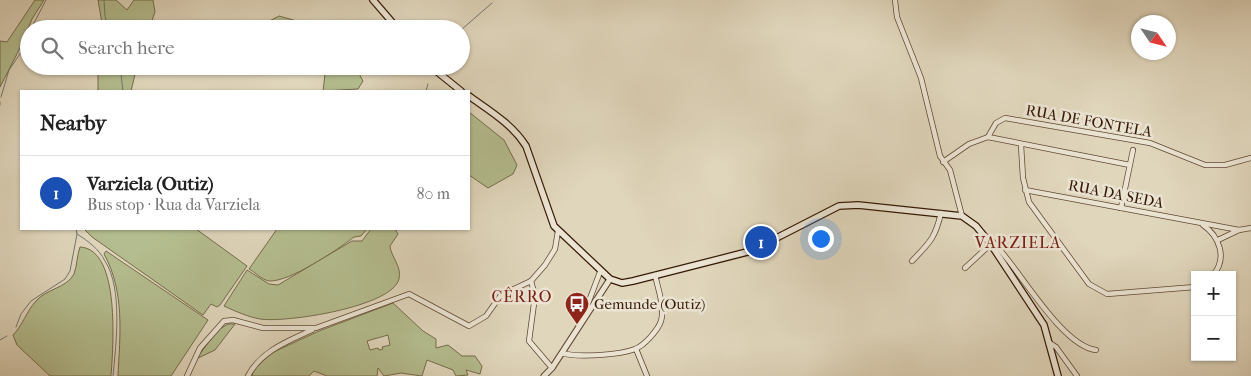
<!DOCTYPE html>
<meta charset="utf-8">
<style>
:root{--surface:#fff;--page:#f2f2f2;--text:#222;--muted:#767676;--line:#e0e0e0;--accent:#8f2418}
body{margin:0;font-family:"IM FELL French Canon",serif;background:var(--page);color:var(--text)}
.controls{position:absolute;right:15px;bottom:15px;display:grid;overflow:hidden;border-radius:0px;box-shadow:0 1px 4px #0004}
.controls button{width:45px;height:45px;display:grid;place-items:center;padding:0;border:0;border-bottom:1px solid var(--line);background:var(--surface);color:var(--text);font:25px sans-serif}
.compass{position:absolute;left:1131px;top:15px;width:45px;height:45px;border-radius:50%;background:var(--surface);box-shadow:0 1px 4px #0004;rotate:125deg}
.you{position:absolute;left:820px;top:238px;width:18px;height:18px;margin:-12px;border:4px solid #fff;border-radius:50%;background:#1a73e8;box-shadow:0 0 0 8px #1a73e833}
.badge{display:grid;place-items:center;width:32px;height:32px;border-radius:50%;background:var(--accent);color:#fff;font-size:16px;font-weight:700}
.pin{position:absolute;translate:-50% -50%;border:2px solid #fff;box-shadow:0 1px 5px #0006}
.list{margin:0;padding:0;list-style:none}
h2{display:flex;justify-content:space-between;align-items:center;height:65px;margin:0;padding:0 20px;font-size:21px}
h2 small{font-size:16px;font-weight:400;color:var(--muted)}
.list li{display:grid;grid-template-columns:32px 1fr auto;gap:15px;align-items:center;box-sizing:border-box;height:75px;padding:0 20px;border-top:1px solid var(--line)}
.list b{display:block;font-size:19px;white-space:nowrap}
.list p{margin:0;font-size:16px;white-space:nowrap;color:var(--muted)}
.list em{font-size:16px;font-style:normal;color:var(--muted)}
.icon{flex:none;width:28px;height:28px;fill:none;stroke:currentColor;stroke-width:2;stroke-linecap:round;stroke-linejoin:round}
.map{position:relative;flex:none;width:1251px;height:376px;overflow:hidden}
.search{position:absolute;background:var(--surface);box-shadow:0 1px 4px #0004;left:20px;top:20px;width:450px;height:55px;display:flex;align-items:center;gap:12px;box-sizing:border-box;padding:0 18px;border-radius:28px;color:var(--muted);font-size:19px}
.panel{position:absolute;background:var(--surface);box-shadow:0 1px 4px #0004;left:20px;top:90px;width:450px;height:140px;border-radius:0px}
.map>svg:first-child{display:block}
.green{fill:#b4bd8f;stroke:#766c4a;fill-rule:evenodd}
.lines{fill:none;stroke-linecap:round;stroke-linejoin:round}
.stream{stroke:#717872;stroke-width:1}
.minor-casing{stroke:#614934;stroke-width:6}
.tertiary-casing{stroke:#614934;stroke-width:7}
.secondary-casing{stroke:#371a06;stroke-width:8}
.minor{stroke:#ebe4d3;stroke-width:4.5}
.tertiary{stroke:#ebe4d3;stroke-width:5}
.secondary{stroke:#ebe4d3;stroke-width:5.5}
.labels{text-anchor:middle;stroke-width:5;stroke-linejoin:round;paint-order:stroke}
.street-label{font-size:15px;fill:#371a06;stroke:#ebe4d3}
.poi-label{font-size:15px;fill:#371a06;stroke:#ebe4d3;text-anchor:start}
.neighbourhood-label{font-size:16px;letter-spacing:1px;fill:#7a1f14;stroke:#ebe4d3}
</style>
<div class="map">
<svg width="1251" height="376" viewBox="0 0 1251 376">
<rect width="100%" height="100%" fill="#e0d6bc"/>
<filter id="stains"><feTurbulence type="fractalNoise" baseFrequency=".004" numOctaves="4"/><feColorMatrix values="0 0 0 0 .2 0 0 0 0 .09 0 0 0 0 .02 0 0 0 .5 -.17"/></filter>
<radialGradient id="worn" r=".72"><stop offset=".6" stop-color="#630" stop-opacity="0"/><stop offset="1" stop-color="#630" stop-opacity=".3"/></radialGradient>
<!-- green -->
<g class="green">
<polygon points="35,0 44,0 32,19 21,46 0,87 0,41 7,42"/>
<polygon points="98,0 116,0 127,10 134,0 153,0 155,12 149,29 103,29"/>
<polygon points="279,16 304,23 311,29 254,29"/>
<polygon points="98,66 137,66 131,91 98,91"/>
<polygon points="196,66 252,66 230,72"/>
<polygon points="326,66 355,66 363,81 358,89 323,91"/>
<polygon points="469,112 504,140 517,165 513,174 488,188 469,175"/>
<polygon points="84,229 196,229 247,266 220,305 217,307 211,304 203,315 92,237"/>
<path d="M277 229H367L361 236 354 237C337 250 290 282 269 281 262 280 255 272 249 269Z"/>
<path d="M371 229H395L398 234 390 246C391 257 402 266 399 279 392 307 286 323 260 319 248 317 235 311 224 306L247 270 269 284 278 285 352 241H362Z"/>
<path d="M80 247C121 249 113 348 111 376H50L17 345 13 335C23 325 26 312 36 301 46 289 67 288 74 274 77 266 77 255 80 247Z"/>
<path d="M106 251 208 320 171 376H118C120 334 125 292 104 254Z"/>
<path d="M393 303 423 331 436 339V348L448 345 462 356H475L482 366 480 374 466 370 468 375 456 376 453 370 427 360 422 376 401 373 384 376 378 368 377 376H327L314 371 309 376H252L254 368 267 355 319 331ZM388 335 390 345 382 347 383 349 379 350 378 348 370 350 367 341Z"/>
<polygon points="228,324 235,324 215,350 196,359 218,330"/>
</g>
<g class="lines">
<!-- stream -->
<g class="stream">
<polyline points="104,0 105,16 109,29"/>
<polyline points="31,29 46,0"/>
<polyline points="461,30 492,3"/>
<polyline points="120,66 123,91"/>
<polyline points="426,91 428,84"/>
<polyline points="1,97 9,70 26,45 29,36"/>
<polyline points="0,105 0,102"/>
<path d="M76 229 77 234C88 241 99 249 105 261 123 289 116 344 113 376"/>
<polyline points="16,327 21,314 31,301 65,279 70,271 77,234"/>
<polyline points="0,340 7,336"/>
</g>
<defs>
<g id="minor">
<polyline points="895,0 897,17 921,78 940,156 950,170 962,216"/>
<polyline points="988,137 996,123 1005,118 1150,143 1205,165 1225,165 1251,158"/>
<polyline points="988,137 1130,165"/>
<polyline points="1021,145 1023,178 1029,202 1089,284 1107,294 1195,287"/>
<polyline points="943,162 969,144 988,137"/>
<polyline points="1025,190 1239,230 1251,228"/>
<polyline points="1121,208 1133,150"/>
<path d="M1203 225C1219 236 1228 258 1213 275"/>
<polyline points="1218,240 1239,230"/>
<path d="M912 261C929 243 935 239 941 213"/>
<path d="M965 268 993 242C1018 267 1061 346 1096 350"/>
<polyline points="531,281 535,296 529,341 552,368"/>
<polyline points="581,322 600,272"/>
<polyline points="1050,343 1056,347 1077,376"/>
<polyline points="636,349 647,376"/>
<path d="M562 353C577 358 620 355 635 349 644 346 658 330 661 321 665 307 658 289 655 275"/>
<polyline points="187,376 200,348 224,321 233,320 263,328 316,328 409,294 469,326 486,316 501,295 531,281 545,265 555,249 558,231"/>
<path d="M248 376C261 351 288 341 312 330"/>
</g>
<polyline id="tertiary" points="544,376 552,368 610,279"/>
<g id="secondary">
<polyline points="373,0 398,29"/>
<polyline points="430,66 461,91"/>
<path d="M469 96C490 111 512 124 526 146L554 226 610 279 622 283 633 281 751 251 839 206 858 205 962 216 976 226 990 243 1044 325 1058 376"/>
</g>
</defs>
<!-- minor casing -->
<use href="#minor" class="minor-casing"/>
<!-- tertiary casing -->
<use href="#tertiary" class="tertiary-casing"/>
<!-- secondary casing -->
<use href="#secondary" class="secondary-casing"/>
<!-- minor -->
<use href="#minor" class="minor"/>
<!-- tertiary -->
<use href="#tertiary" class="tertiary"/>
<!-- secondary -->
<use href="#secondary" class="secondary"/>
</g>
<!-- icons -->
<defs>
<symbol id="bus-pin" viewBox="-11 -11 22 30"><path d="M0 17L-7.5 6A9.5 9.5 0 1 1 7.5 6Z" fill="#8f2418" stroke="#ebe4d3"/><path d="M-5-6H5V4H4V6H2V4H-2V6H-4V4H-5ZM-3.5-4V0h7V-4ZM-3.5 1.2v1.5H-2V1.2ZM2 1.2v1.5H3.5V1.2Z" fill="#fff"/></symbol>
</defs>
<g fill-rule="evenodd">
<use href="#bus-pin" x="563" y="290" width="28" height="38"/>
</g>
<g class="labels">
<!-- street labels -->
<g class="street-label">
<text transform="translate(1089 121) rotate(10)" y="5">RUA DE FONTELA</text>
<text transform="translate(1116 194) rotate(11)" y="5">RUA DA SEDA</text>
</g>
<!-- poi labels -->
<g class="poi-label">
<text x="594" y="309">Gemunde (Outiz)</text>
</g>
<!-- neighbourhood labels -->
<g class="neighbourhood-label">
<text x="1018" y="248">VARZIELA</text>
<text x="522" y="302">CÊRRO</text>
</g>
</g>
<rect width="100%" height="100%" filter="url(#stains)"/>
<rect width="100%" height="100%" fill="url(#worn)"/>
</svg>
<div class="controls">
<button>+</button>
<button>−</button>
</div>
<svg class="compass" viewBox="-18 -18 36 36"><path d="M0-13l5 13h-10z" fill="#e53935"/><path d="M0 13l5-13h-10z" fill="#767676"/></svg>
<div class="you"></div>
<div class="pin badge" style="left:761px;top:242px;background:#1a4fb4">1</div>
<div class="search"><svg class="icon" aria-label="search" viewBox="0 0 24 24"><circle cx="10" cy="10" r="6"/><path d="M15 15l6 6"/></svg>Search here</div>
<section class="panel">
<h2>Nearby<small></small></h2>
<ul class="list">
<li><span class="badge" style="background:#1a4fb4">1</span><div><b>Varziela (Outiz)</b><p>Bus stop · Rua da Varziela</p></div><em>80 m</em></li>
</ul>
</section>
</div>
